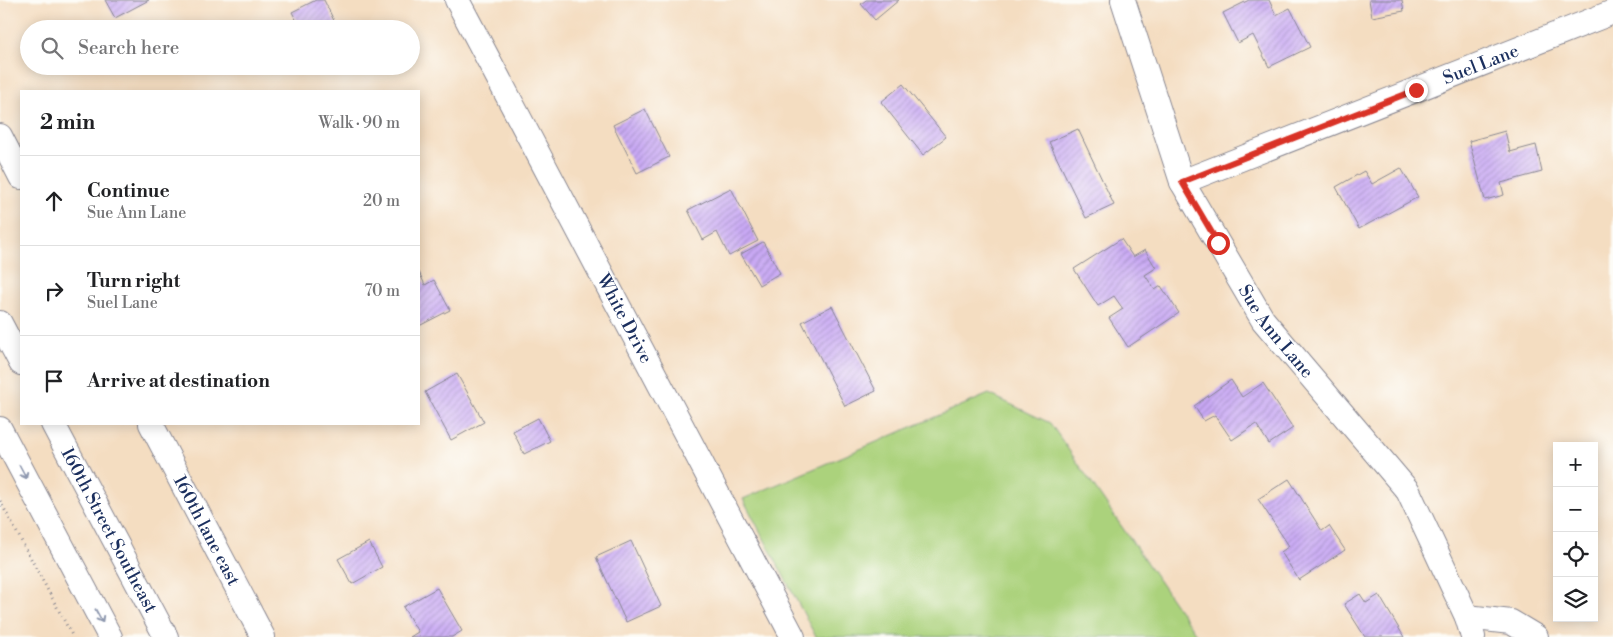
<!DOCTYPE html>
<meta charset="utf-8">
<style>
:root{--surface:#fff;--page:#f6f6f6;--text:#202124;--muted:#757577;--line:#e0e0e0}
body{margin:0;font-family:"Libre Bodoni",serif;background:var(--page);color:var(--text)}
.controls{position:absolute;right:15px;bottom:15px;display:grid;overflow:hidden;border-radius:0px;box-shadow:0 2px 12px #0003}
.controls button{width:45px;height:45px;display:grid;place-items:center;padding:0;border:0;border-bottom:1px solid var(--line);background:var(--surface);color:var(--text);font:25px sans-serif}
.stop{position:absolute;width:15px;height:15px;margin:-11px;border:4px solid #d93025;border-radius:50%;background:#fff}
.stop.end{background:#d93025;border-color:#fff;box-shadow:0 1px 5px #0008}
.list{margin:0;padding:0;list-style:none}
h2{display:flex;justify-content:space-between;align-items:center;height:65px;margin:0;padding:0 20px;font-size:21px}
h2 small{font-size:16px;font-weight:400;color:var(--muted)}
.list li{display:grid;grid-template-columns:32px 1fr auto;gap:15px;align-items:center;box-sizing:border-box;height:90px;padding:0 20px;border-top:1px solid var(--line)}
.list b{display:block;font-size:19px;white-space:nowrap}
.list p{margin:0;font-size:16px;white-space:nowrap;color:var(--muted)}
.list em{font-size:16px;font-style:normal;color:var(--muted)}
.icon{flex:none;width:28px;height:28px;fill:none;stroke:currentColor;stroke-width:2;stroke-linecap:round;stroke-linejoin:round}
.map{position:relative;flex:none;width:1613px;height:637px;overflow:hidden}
.search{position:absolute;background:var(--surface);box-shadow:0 2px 12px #0003;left:20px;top:20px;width:400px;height:55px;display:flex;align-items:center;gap:12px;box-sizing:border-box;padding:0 18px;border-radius:28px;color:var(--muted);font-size:19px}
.panel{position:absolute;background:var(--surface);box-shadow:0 2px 12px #0003;left:20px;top:90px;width:400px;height:335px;border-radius:0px}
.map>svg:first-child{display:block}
.green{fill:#abd27c;stroke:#63806d}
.building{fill:url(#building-hatch)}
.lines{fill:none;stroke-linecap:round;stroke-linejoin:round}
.minor-casing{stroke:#888690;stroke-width:26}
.path{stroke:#888690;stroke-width:3;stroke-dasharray:1 4;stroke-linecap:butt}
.minor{stroke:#fff;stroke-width:24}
.oneway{stroke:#8d97ae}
.route{stroke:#d93025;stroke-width:6}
.labels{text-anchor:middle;stroke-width:4;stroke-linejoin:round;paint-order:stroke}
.street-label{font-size:18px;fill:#1b2f5e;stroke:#fdfcf7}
</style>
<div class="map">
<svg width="1613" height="637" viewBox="0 0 1613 637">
<defs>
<pattern id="building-hatch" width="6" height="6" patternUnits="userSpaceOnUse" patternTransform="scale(1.25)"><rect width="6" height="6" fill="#c9a9f4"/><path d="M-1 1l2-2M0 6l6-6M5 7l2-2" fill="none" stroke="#a28ac9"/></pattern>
</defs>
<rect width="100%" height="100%" fill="#fdfcf7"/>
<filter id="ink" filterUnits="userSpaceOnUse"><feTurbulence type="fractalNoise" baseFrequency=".02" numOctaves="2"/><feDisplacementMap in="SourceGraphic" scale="10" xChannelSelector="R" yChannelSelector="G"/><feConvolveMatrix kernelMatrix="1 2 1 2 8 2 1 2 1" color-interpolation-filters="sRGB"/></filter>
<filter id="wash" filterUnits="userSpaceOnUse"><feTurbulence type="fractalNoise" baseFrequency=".0096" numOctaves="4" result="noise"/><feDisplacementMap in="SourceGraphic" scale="20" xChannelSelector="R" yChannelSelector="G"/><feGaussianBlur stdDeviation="1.12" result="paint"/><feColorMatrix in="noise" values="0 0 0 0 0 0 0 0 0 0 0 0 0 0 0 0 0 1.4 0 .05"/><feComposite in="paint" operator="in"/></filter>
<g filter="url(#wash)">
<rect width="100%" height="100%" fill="#f4ddc1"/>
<!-- green -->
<polygon class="green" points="989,394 1050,423 1198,637 816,637 743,499"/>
<g id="blocks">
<!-- building -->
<g class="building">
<polygon points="105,0 149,0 115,18"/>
<polygon points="316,0 324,0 338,29 301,29 292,12"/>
<polygon points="866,0 899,0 875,20 861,4"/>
<polygon points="1249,0 1269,0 1276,15 1290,8 1310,47 1269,67 1253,35 1238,43 1223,13"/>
<polygon points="1369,0 1402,0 1404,11 1372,17"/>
<polygon points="903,84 946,137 923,155 881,102"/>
<polygon points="645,109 669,157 637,173 613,125"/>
<polygon points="1078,129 1114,205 1086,218 1049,142"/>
<polygon points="1505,131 1510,152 1536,145 1542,172 1501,183 1504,195 1485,200 1469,141"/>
<polygon points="1401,168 1418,197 1359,229 1336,187 1364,171 1372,184"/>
<polygon points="731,188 758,241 729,256 717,232 703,240 688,210"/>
<polygon points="1121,239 1133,257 1145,250 1156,268 1145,275 1155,290 1161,286 1179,313 1128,347 1109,318 1123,309 1114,296 1098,306 1074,269"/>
<polygon points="763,242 780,273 759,285 741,254"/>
<polygon points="419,272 425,285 434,280 450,310 419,326"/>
<polygon points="832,306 876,391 845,406 802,322"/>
<polygon points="457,374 484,422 451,440 425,392"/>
<polygon points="1231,380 1242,397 1263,383 1293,428 1269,444 1256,424 1232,440 1215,415 1204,421 1194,406"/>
<polygon points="538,418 550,441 524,454 513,431"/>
<polygon points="1289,479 1322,531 1329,526 1345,550 1299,580 1281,552 1289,546 1258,499"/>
<polygon points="631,541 661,606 626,622 596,557"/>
<polygon points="369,542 382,567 352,584 338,559"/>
<polygon points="437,588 462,631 452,637 410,637 418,632 403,607"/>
<polygon points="1360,594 1366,603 1379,595 1404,637 1365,637 1344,604"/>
</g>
</g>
</g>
<g filter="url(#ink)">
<use href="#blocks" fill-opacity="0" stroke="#888690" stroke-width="1"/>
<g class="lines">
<defs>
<g id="minor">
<path id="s1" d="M457 0 793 637"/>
<path id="s2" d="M1123 0 1182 182 1263 320 1408 491 1467 617 1473 637"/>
<polyline points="0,136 21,177"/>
<path id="s3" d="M1182 182 1613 12"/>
<polyline points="0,323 21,363"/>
<path id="s4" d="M53 424 166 637"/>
<path id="s5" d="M151 424 263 637"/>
<polyline points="0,429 110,637"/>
<polyline points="1467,617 1511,622 1536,637"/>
</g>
</defs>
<!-- minor casing -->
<use href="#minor" class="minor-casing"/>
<!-- path -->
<polyline class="path" points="0,501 73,637"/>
<!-- minor -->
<use href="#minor" class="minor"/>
</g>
<!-- one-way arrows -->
<defs><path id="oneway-shaft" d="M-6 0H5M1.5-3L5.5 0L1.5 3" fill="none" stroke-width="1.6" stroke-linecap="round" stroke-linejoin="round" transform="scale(1.25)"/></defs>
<g class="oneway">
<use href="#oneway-shaft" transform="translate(23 472) rotate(62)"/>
<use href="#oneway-shaft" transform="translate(99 616) rotate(62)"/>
</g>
</g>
<g class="lines" filter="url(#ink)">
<!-- route -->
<polyline class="route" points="1218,243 1182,182 1416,90"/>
</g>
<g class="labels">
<!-- street labels -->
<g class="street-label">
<text dy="6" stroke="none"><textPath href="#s3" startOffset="321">Suel Lane</textPath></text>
<text dy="6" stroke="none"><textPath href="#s1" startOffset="360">White Drive</textPath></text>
<text dy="6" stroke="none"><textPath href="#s2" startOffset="368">Sue Ann Lane</textPath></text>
<text dy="6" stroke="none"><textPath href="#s4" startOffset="120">160th Street Southeast</textPath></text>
<text dy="6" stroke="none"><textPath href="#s5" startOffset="120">160th lane east</textPath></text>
</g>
</g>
</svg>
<div class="controls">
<button>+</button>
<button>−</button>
<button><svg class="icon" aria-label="locate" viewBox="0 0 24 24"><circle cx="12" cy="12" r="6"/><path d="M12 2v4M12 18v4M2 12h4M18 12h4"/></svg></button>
<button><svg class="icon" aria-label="layers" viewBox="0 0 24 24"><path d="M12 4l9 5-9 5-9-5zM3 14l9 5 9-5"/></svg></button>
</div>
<div class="stop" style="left:1218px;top:243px"></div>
<div class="stop end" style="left:1416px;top:90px"></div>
<div class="search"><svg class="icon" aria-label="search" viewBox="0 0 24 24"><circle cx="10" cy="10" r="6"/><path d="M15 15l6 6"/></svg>Search here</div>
<section class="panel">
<h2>2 min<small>Walk · 90 m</small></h2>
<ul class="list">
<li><svg class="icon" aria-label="ahead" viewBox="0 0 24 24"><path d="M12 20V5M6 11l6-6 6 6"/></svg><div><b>Continue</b><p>Sue Ann Lane</p></div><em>20 m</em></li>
<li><svg class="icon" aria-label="right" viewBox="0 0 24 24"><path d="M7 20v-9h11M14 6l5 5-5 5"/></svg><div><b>Turn right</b><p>Suel Lane</p></div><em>70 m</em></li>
<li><svg class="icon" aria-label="arrive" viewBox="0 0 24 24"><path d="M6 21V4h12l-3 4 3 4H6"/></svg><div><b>Arrive at destination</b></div></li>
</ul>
</section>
</div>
